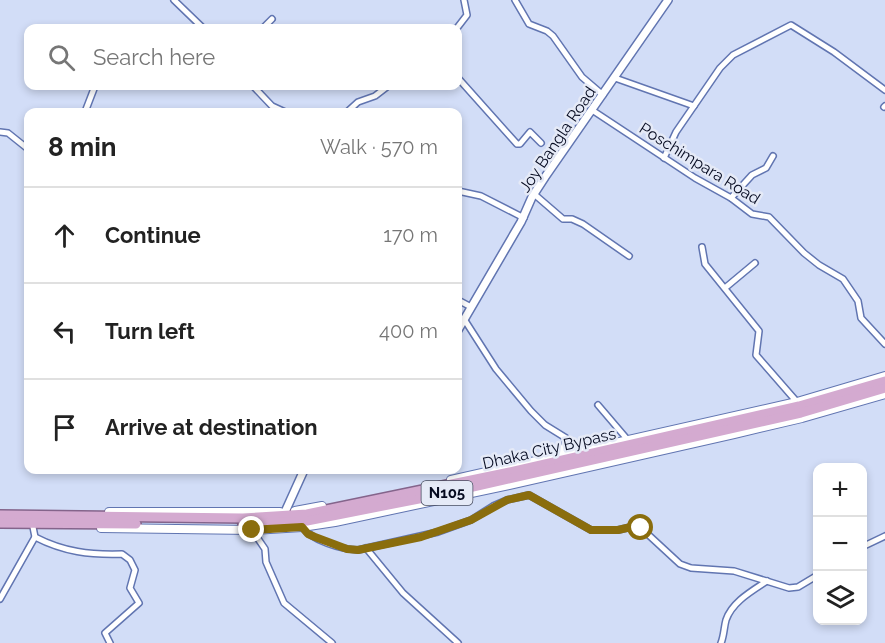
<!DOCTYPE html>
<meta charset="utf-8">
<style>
:root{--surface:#fff;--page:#f2f2f2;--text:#222;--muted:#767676;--line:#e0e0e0}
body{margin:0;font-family:Raleway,sans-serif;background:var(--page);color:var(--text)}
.controls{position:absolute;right:18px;bottom:18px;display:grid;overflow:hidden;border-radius:12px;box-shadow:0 3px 9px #0003}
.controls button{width:54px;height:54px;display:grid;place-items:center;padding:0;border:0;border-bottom:2px solid var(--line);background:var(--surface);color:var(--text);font:30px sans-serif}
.stop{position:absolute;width:18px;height:18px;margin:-14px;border:4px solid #8a6d0d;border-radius:50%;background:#fff}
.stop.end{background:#8a6d0d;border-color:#fff;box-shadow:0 2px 6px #0008}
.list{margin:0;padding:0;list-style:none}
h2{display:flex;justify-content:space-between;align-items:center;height:78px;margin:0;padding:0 24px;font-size:26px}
h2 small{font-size:20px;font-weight:400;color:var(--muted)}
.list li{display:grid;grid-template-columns:39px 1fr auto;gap:18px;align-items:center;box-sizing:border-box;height:96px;padding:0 24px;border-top:2px solid var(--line)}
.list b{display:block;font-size:22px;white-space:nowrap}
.list em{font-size:20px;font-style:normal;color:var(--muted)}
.icon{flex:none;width:33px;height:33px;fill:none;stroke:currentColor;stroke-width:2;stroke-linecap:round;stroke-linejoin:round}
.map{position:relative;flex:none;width:885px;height:643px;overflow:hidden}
.search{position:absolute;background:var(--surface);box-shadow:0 3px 9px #0003;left:24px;top:24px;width:438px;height:66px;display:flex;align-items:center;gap:15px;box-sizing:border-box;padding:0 21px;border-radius:12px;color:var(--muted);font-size:22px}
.panel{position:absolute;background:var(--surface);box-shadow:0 3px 9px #0003;left:24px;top:108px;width:438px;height:366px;border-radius:12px}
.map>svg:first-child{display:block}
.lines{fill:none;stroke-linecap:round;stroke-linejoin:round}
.minor-casing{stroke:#6175b1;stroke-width:8}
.tertiary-casing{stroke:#6175b1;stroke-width:10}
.secondary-casing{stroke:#6175b1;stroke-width:10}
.trunk-casing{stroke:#84648b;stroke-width:12}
.minor{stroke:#fff;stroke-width:5}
.tertiary{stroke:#fff;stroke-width:7}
.secondary{stroke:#fff;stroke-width:8}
.trunk{stroke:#d4aad0;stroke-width:9}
.route{stroke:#8a6d0d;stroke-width:8}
.labels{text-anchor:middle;stroke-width:5;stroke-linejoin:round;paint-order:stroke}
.shield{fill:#e5eaf7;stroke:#484d60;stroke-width:1.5}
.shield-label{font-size:15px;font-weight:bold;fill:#050a20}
.street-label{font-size:16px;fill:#050a20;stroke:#e5eaf7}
</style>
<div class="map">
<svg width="885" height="643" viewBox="0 0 885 643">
<rect width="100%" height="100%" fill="#d2ddf7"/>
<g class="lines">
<defs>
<g id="minor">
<polyline points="174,0 203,28"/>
<polyline points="515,0 529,24 547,31 553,36 582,77 603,95"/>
<polyline points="263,28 272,19"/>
<polyline points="457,28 467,15 464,0"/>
<polyline points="458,78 517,144 520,144 530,132 541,143"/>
<polyline points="615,78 694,106"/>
<polyline points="253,86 272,106 285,112"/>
<polyline points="884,107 885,106"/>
<polyline points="592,110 695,178 731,198 752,214 769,217 804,253 819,265 843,279 858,301 861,318 885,344"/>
<polyline points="85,112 95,86"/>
<polyline points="347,112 358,102 375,96 388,86"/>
<polyline points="0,132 8,133 28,149"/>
<polyline points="664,158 676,132 720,68 733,55 791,25 834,52 885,90"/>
<polyline points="458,191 481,196 524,218"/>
<polyline points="534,194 563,219 572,219 583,224 629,256"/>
<polyline points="731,198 752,175 766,168 773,156"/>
<polyline points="702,247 705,264 759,331 756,355 797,402"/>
<polyline points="725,288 755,263"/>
<polyline points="458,300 471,307"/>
<polyline points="464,319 496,369 531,411 545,425 566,438 566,441 559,455"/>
<polyline points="598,405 627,439"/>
<path d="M33 527 35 537C64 552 90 555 122 554L130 560 135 570 130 588 139 603 105 633 110 643"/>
<path d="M302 527C313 541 340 549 358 550L438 532 471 520 493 506 507 500 529 495 591 530H618L631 527 641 528 680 564 691 568 734 571 789 588 798 587 818 575"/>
<polyline points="252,530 265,549 266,562 284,603 332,643"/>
<polyline points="862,547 885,536"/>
<polyline points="366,548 403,593 458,643"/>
<polyline points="0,599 35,537"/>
<path d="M721 643C724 636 724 627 726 620 732 602 752 591 767 581"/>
</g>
<g id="tertiary">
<polyline points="458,330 521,222 532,197 545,177 668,0"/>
<polyline points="285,512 304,470"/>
</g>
<g id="secondary">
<polyline points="451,480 797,402 885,376"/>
<polyline points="295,511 322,506"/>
<polyline points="109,512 280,512"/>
<polyline points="101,528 252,530 302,527 335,522 509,485 734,434 802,418 885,394"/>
</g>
<g id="trunk">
<polyline points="0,515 243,518 307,514 505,473 799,406 885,381"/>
<polyline points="0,523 136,524"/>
<polyline points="243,524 307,521 429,497 801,413 885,388"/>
</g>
</defs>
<!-- minor casing -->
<use href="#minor" class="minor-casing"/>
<!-- tertiary casing -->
<use href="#tertiary" class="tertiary-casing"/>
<!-- secondary casing -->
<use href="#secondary" class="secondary-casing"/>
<!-- trunk casing -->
<use href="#trunk" class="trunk-casing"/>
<!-- minor -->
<use href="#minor" class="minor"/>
<!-- tertiary -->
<use href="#tertiary" class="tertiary"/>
<!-- secondary -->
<use href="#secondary" class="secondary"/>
<!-- trunk -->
<use href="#trunk" class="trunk"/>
</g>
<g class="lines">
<!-- route -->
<polyline class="route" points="252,530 302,527 308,534 315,537 347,549 358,550 421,537 471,520 507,500 529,495 591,530 618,530 631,527 641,528"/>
</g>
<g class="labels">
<!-- shield labels -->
<rect class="shield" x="421.5" y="481" width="51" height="24" rx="4.5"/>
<g class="shield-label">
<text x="447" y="498">N105</text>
</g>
<!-- street labels -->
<g class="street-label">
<text transform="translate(557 139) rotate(-56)" y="6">Joy Bangla Road</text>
<text transform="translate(700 163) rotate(32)" y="6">Poschimpara Road</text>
<text transform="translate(549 448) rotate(-13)" y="6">Dhaka City Bypass</text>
</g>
</g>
</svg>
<div class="controls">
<button>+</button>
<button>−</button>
<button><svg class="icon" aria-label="layers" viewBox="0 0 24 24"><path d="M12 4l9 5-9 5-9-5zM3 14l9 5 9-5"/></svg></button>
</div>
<div class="stop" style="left:641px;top:528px"></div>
<div class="stop end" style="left:252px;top:530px"></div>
<div class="search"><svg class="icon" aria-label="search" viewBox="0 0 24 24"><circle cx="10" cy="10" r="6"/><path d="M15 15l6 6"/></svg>Search here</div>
<section class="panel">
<h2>8 min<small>Walk · 570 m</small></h2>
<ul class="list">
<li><svg class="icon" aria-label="ahead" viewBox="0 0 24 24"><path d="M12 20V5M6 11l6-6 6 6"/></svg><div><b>Continue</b></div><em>170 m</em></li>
<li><svg class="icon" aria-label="left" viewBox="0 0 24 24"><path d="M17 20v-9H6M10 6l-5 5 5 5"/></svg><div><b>Turn left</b></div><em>400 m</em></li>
<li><svg class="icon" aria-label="arrive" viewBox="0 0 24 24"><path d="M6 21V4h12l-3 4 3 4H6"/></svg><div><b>Arrive at destination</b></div></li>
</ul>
</section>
</div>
